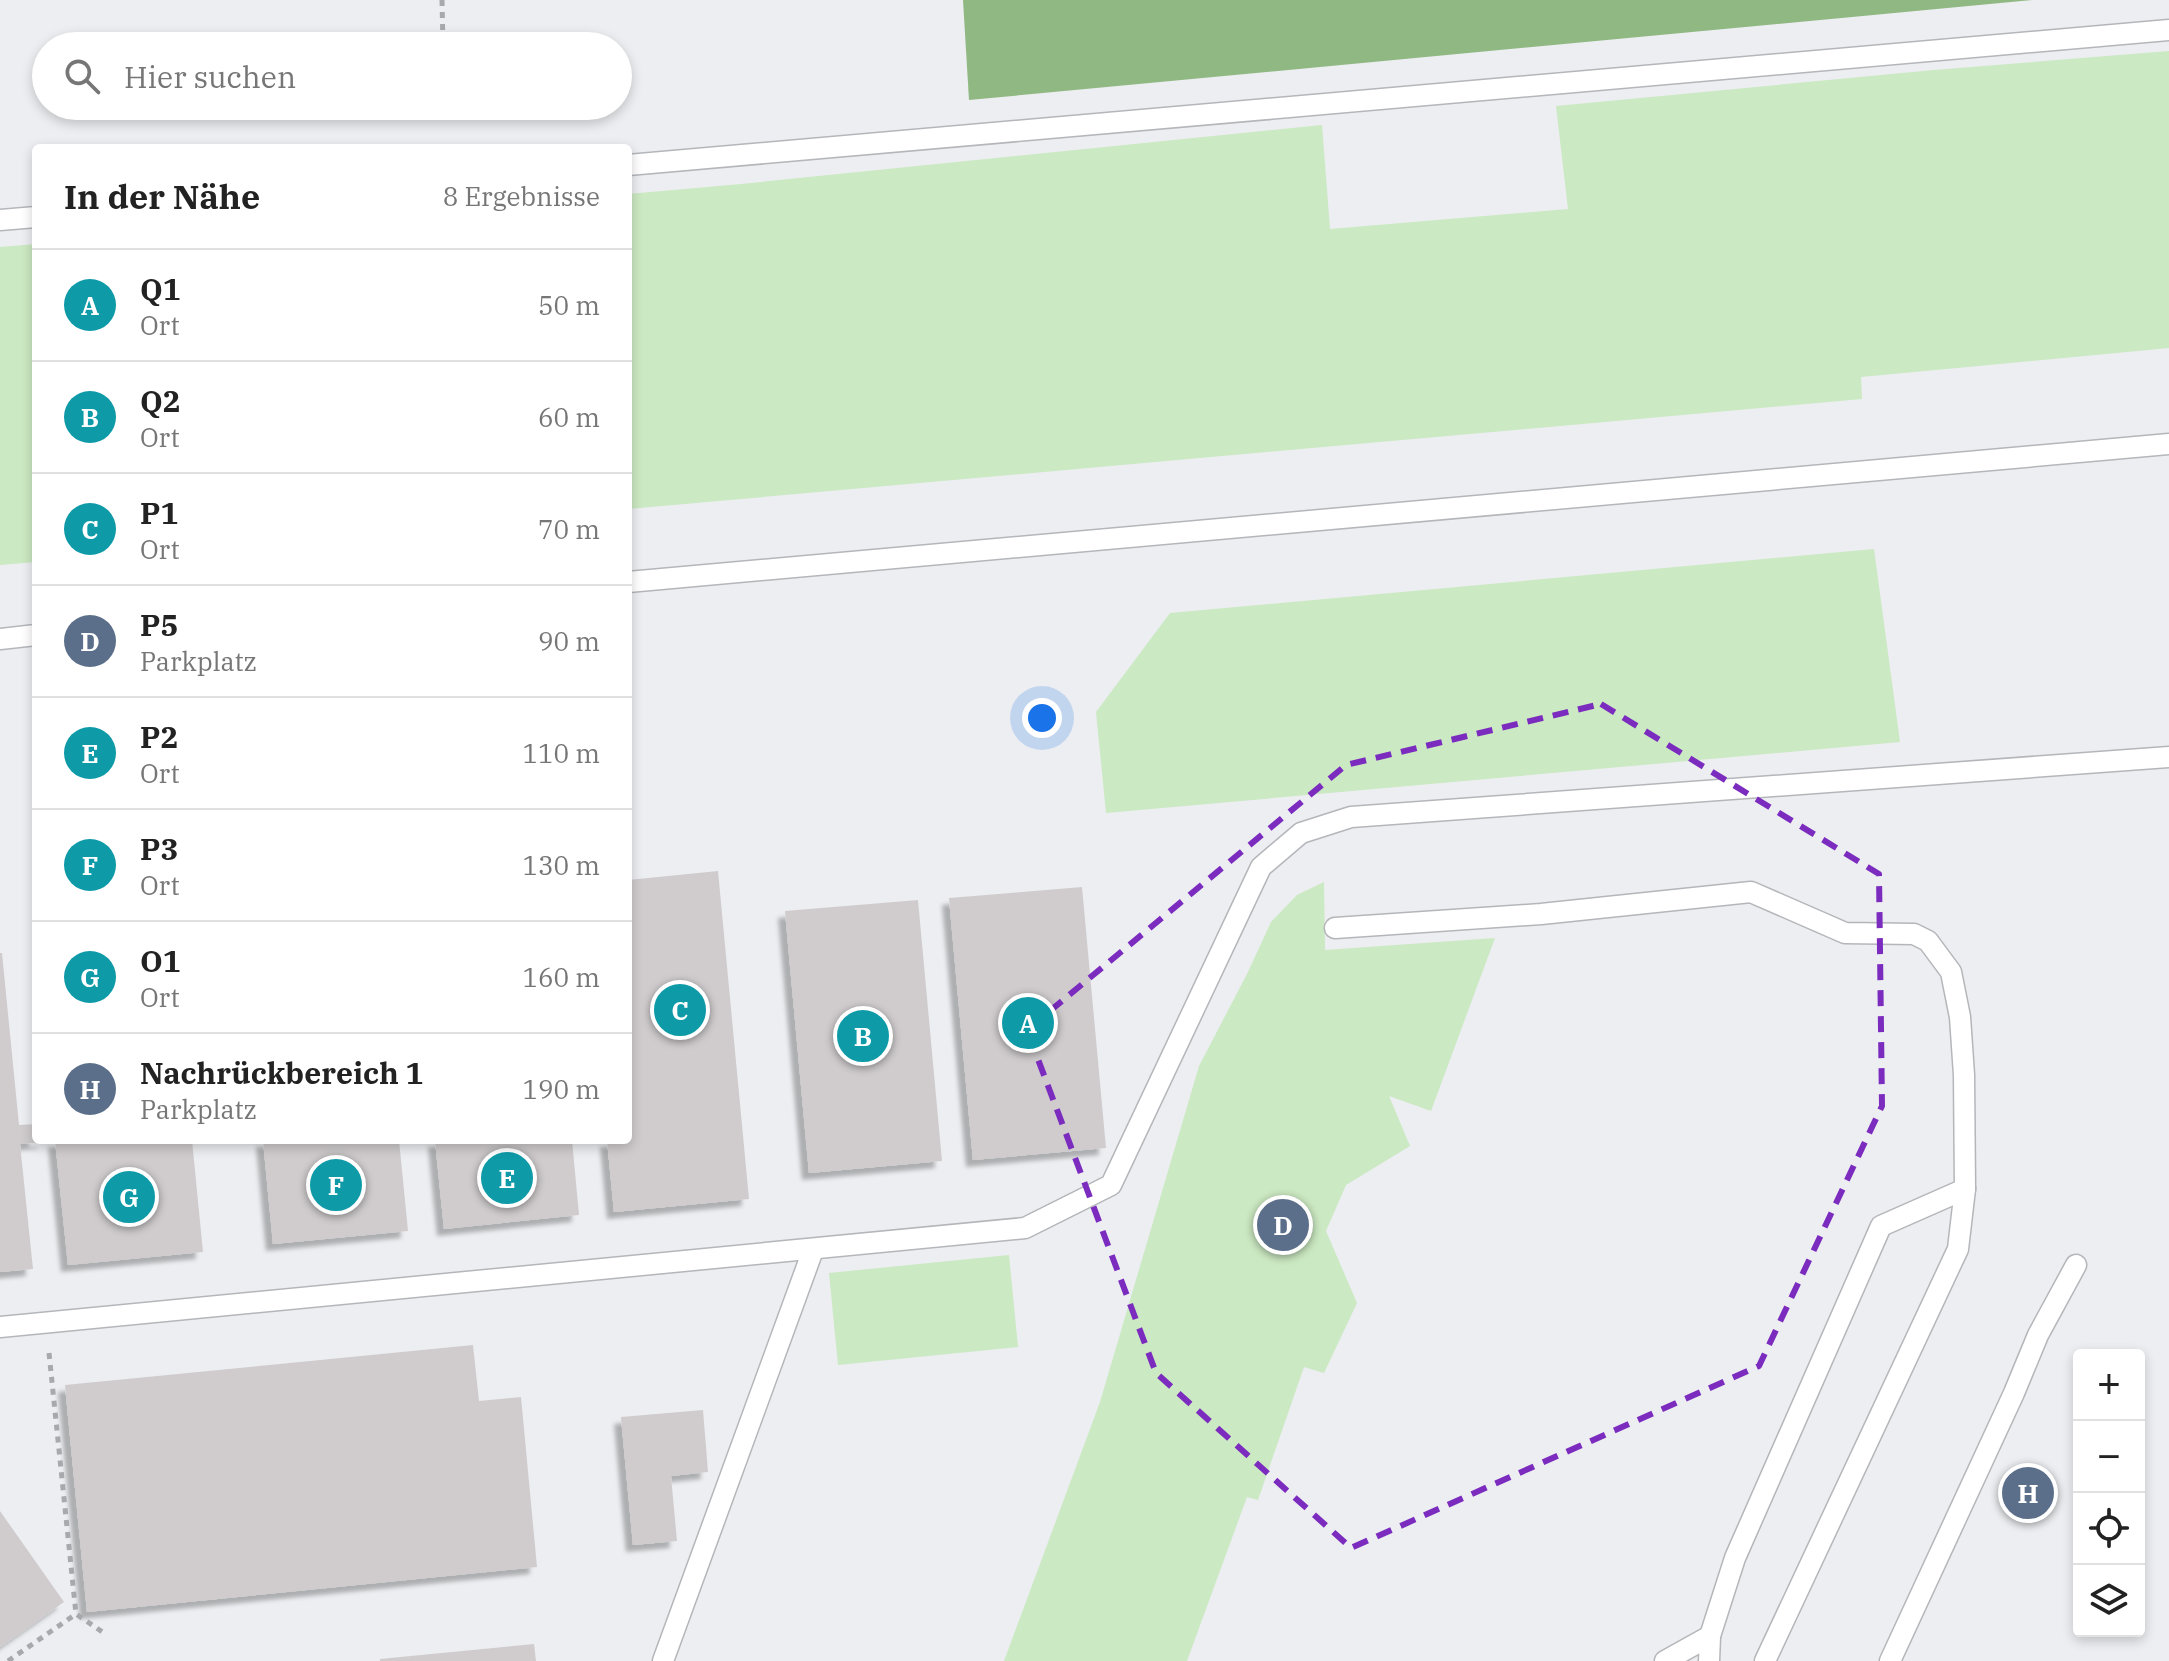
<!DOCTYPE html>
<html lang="de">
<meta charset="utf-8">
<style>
:root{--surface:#fff;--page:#f2f2f2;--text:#222;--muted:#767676;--line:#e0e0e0;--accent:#b45309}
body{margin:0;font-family:"IBM Plex Serif",serif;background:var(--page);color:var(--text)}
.controls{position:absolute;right:24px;bottom:24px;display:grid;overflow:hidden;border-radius:8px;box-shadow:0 4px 12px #0003}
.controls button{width:72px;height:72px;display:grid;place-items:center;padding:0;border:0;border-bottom:2px solid var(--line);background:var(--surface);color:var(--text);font:40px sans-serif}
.you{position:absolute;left:1042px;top:718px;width:28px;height:28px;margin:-20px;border:6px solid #fff;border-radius:50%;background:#1a73e8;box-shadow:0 0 0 12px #1a73e833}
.badge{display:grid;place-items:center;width:52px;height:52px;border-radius:50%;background:var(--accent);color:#fff;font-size:26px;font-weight:700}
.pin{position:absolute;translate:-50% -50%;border:4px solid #fff;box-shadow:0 2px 8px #0006}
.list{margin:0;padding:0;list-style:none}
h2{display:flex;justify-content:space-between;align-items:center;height:104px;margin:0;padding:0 32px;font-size:34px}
h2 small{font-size:26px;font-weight:400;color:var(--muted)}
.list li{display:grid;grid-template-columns:52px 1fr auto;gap:24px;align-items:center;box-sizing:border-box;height:112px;padding:0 32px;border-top:2px solid var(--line)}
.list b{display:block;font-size:30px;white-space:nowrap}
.list p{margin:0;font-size:26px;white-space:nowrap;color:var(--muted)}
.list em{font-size:26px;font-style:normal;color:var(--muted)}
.icon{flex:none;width:44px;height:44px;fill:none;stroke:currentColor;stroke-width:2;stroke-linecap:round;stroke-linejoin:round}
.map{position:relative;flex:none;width:2169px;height:1661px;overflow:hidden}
.search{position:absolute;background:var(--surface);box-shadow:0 4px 12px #0003;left:32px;top:32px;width:600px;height:88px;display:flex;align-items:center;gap:20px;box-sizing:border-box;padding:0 28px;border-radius:44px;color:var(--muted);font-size:30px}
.panel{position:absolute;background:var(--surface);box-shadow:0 4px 12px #0003;left:32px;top:144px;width:600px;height:1000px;border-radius:8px}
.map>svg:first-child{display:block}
.green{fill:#cbe9c2}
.forest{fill:#90b882}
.building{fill:#d0ccce;filter:url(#shadow)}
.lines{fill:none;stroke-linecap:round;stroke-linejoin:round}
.lane-casing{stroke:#b4b6ba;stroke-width:23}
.path{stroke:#a8a9ac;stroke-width:5;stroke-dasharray:6 6;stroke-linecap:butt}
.lane{stroke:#fff;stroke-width:20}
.marked{fill:none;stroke:#7b2cbf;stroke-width:6;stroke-dasharray:16 10;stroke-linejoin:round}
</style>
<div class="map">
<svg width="2169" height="1661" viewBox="0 0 2169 1661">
<defs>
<filter id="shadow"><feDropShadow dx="-7" dy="7" stdDeviation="2" flood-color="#0004"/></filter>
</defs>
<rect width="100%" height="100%" fill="#eceef1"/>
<!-- green -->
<g class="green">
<polygon points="2169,51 2169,348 1861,377 1862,399 628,509 628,194 741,184 1322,125 1330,229 1568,209 1556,106 1934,70"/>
<polygon points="36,244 36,562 0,565 0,247"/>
<polygon points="1874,549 1900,742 1106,813 1096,712 1170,613"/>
<polygon points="1324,882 1325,950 1495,938 1431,1111 1389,1096 1410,1146 1346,1185 1326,1231 1357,1303 1324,1373 1304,1367 1258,1500 1247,1497 1187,1661 1004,1661 1100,1402 1199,1066 1247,974 1271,922 1297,895"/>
<polygon points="1009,1255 1018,1347 838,1365 829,1273"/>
</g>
<!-- forest -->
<polygon class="forest" points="963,0 2032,0 969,100"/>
<!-- building -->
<g class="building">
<polygon points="718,871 749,1199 614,1212 607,1140 628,1140 628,880"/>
<polygon points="1082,887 1106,1148 973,1160 949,898"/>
<polygon points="918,900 942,1161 809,1173 785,911"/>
<polygon points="0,953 2,953 19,1125 36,1124 36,1140 44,1140 44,1142 20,1144 33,1269 0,1272"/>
<polygon points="55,1140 192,1140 203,1252 68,1265"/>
<polygon points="263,1140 399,1140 408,1231 273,1244"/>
<polygon points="435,1140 572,1140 579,1215 444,1229"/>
<polygon points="473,1345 479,1401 521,1397 537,1567 87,1612 65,1385"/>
<polygon points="703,1410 708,1472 671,1476 677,1541 633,1545 621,1417"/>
<polygon points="0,1511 64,1602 0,1647"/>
<polygon points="534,1644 536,1661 380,1661 380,1659"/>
</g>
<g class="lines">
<defs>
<g id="lane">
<polyline points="628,165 2169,30"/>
<polyline points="0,220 36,217"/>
<polyline points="628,582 2169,444"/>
<polyline points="0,639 36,635"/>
<polyline points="1335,928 1541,914 1751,892 1845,933 1914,934 1928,941 1951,972 1960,1017 1964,1075 1965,1189 1958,1249 1765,1661"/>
<polyline points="0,1327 1025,1228 1111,1185 1261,867 1301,833 1351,817 2169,757"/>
<polyline points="663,1661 813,1250"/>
<polyline points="1665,1661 1710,1636"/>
<polyline points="1709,1661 1710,1636 1735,1558 1881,1226 1965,1189"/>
<polyline points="1890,1661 2014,1393 2038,1335 2076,1265"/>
</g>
</defs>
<!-- lane casing -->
<use href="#lane" class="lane-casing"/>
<!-- path -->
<g class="path">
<polyline points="442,0 443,46"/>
<polyline points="49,1353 76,1614"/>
<polyline points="8,1661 76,1614 104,1633"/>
</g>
<!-- lane -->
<use href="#lane" class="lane"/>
</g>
<!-- marked area -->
<path class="marked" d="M1601 704 1879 874 1882 1106 1759 1366 1351 1548 1156 1373 1027 1030 1346 765Z"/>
</svg>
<div class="controls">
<button>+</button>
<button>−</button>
<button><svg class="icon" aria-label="locate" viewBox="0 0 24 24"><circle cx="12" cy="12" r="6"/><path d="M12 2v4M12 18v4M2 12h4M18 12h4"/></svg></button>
<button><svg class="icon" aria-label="layers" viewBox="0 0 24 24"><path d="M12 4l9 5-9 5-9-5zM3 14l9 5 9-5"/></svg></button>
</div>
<div class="you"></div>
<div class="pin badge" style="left:1028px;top:1023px;background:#0f9aa8">A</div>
<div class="pin badge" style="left:863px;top:1036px;background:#0f9aa8">B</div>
<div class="pin badge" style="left:680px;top:1010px;background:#0f9aa8">C</div>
<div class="pin badge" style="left:1283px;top:1225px;background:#5c6f8a">D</div>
<div class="pin badge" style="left:507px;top:1178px;background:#0f9aa8">E</div>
<div class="pin badge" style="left:336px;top:1185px;background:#0f9aa8">F</div>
<div class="pin badge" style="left:129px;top:1197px;background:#0f9aa8">G</div>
<div class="pin badge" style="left:2028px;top:1493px;background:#5c6f8a">H</div>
<div class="search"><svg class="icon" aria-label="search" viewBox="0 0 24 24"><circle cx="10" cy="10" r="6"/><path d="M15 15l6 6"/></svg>Hier suchen</div>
<section class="panel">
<h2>In der Nähe<small>8 Ergebnisse</small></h2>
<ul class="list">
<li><span class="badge" style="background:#0f9aa8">A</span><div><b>Q1</b><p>Ort</p></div><em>50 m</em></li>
<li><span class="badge" style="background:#0f9aa8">B</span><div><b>Q2</b><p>Ort</p></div><em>60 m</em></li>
<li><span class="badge" style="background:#0f9aa8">C</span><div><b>P1</b><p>Ort</p></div><em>70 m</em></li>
<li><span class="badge" style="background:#5c6f8a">D</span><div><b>P5</b><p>Parkplatz</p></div><em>90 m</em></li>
<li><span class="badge" style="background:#0f9aa8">E</span><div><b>P2</b><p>Ort</p></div><em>110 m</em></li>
<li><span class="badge" style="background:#0f9aa8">F</span><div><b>P3</b><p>Ort</p></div><em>130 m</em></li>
<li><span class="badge" style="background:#0f9aa8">G</span><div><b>O1</b><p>Ort</p></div><em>160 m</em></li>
<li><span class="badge" style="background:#5c6f8a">H</span><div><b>Nachrückbereich 1</b><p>Parkplatz</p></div><em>190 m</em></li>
</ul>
</section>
</div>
